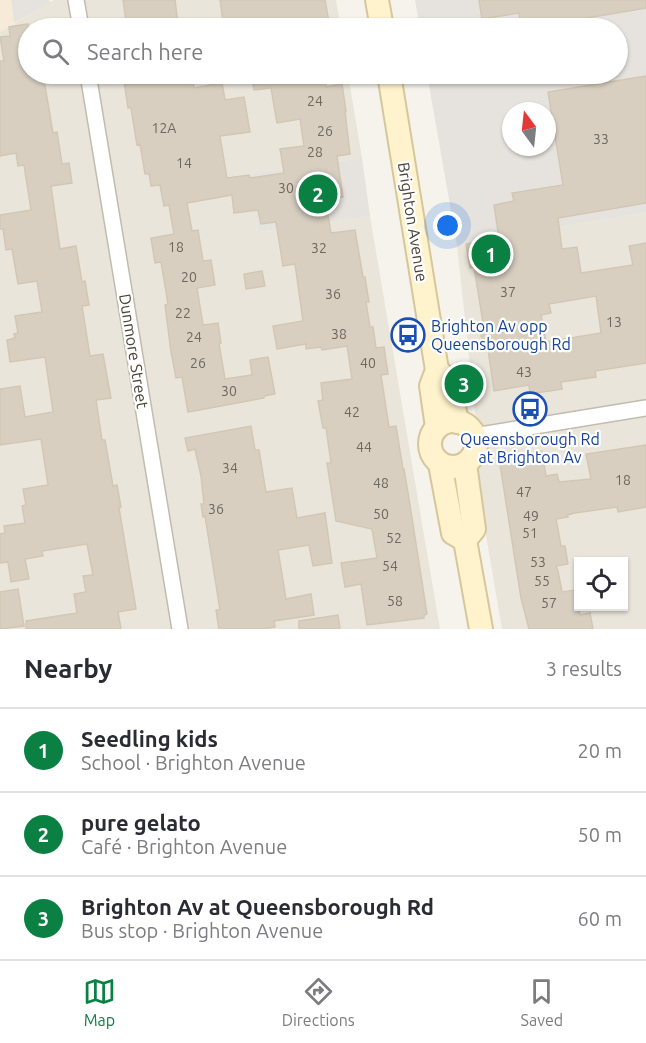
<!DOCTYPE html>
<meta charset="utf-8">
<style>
:root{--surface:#fff;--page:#f2f2f3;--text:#2b2b33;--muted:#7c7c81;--line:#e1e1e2;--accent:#0b8043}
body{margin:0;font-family:Ubuntu,sans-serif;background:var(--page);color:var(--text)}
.controls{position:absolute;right:18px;bottom:18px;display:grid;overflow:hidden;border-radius:0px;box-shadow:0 2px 4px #0004}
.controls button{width:54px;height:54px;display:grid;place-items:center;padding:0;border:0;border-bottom:2px solid var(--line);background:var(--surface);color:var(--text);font:30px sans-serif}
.compass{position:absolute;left:502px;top:102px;width:54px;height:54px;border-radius:50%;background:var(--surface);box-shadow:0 2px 4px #0004;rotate:345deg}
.you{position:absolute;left:448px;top:226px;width:21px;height:21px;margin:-15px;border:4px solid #fff;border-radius:50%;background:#1a73e8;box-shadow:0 0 0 9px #1a73e833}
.badge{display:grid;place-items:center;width:39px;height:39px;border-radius:50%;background:var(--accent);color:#fff;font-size:20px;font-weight:700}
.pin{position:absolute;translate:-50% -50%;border:3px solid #fff;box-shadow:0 2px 6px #0006}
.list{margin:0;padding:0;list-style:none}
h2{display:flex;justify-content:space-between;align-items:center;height:78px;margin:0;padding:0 24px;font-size:26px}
h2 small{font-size:20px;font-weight:400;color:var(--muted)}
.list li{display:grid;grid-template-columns:39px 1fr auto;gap:18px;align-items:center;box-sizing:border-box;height:84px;padding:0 24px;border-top:2px solid var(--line)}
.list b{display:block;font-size:22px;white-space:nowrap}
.list p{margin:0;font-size:20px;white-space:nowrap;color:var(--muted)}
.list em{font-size:20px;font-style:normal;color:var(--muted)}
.icon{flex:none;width:33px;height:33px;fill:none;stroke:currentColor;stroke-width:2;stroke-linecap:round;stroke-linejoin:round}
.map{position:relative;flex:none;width:646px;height:629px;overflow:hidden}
.search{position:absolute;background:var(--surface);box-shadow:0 2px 4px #0004;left:18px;right:18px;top:18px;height:66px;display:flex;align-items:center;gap:15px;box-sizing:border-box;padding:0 21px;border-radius:33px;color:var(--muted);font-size:22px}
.sheet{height:330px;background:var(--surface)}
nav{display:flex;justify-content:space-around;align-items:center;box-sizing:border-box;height:84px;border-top:2px solid var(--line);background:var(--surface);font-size:16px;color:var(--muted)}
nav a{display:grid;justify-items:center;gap:3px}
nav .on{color:var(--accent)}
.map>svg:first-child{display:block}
.residential{fill:#eae5da;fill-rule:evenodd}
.commercial{fill:#f7ead8}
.industrial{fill:#e6e2dd;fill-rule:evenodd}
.building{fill:#d8cfc1;stroke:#d3c7b4;stroke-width:1.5;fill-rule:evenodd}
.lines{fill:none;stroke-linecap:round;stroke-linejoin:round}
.street-casing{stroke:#c2bbae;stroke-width:18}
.secondary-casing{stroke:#d6c79b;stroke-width:26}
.street{stroke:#fff;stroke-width:15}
.secondary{stroke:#fff3cd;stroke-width:22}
.labels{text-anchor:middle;stroke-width:4.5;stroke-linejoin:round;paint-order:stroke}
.number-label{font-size:14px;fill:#6e675b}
.street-label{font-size:16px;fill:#4b4439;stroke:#fff}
.transit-label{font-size:16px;fill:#164399;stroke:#fff;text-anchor:start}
</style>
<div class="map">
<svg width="646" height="629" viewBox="0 0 646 629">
<rect width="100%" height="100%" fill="#f6f3ec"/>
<!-- residential -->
<g class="residential">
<polygon points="54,0 336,0 341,28 28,28 28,74 348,74 362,158 228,177 233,214 255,212 258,232 370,216 440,629 0,629 0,32"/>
<path d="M646 212V629H502L474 465 482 449 475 413 457 245ZM578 562H624V606H578Z"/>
</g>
<!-- commercial -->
<polygon class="commercial" points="0,0 11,0 14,23 0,32"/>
<!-- industrial -->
<g class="industrial">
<polygon points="11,0 49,0 50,3 14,23"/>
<path d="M415 0H646V212L457 245 427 74H618V28H420ZM511 111H547V147H511Z"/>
<polygon points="362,158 370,216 258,232 255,212 233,215 228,177"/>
</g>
<!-- building -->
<g class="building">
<polygon points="123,0 175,0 178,24 152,28 127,28"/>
<polygon points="220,0 325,0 330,28 224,28"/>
<polygon points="479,0 646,0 646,8 587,18 589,28 521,28 519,13 482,19"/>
<polygon points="28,24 28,74 43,74 53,133 57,132 62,164 69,163 72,183 51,186 60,249 76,246 82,282 85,281 89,305 82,306 90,356 103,354 111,398 96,400 102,440 105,440 113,486 117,485 121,507 119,508 136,609 118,612 121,629 26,629 26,621 77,613 74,594 86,592 83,576 93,575 87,544 42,551 43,556 25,559 29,579 11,582 8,562 0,563 0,534 5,533 4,526 25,523 22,506 26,505 23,489 48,485 41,439 0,445 0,389 20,386 25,417 53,412 45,357 10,362 7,340 15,338 14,334 18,333 15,316 42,312 37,281 18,284 12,249 6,250 3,229 0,229 0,215 31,210 24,165 18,166 16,153 0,156 0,61 4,61 0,37 10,36 9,27"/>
<polygon points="168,74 192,74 194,88 222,83 225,100 244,97 250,132 220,136 227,178 249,175 250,178 284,173 280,149 304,146 300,119 277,123 271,88 254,90 251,74 324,74 326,87 342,84 346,111 345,111 350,154 337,156 343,197 325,199 331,233 355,230 363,277 365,277 369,302 366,302 370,327 373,327 376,348 384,347 388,374 381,375 389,427 396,426 403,469 404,469 409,499 427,614 424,615 424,618 367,625 361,584 345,587 341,563 377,558 372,529 336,521 327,463 331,463 326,428 323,428 318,401 323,400 321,383 352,379 347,346 322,350 321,347 306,349 306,344 277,349 273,326 303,321 295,264 283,266 276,222 261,224 258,210 234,213 232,195 187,203 192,231 198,230 203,261 211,260 215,285 197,288 203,325 218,323 221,343 219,344 225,379 252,375 250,360 268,357 275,394 264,396 264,398 188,412 182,377 176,378 171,352 165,305 168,304 161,262 155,263 151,238 174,234 169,205 164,206 160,185 151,186 149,174 145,174 140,144 137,145 131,108 128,108 124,81"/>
<path d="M646 76V203L558 218 562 249 577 247 581 273 633 265 629 246 646 243V363L595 371 596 377 561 382 562 389 530 394 529 385 494 391 488 349H484L479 324 483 323 474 267 470 268 466 244 499 238 494 205 514 201 512 193 563 185 548 92ZM596 296 601 333 546 342 541 315 551 313 549 304Z"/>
<polygon points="262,271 265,286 246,289 244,274"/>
<polygon points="251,426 255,450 259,450 266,492 292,488 297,518 325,513 332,563 313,566 309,545 278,550 286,599 311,594 314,615 274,621 275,627 263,629 219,629 216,610 220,610 205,516 203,517 201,504 204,504 201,476 195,449 188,451 185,438"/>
<polygon points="646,445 646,507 618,512 617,507 575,513 567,515 568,517 556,519 561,546 565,546 568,564 556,566 558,571 562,592 575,590 580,615 590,613 593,629 529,629 521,598 499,458 542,451 546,476 557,474 559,482 591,479 586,454"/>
<polygon points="18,589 24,626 0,629 0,592"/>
<polygon points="338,615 340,629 299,629 299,621"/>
</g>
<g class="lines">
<defs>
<g id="street">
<polyline points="76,0 81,28"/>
<polyline points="88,74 180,629"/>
<polyline points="474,436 646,408"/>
</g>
<g id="secondary">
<polyline points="377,0 382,28"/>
<polyline points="389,74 437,370 431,386 437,427"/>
<polyline points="437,370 449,381 457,422"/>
<circle cx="453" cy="444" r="23"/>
<polyline points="440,464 453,533 465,540"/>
<polyline points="465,464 474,529 465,540 481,629"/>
</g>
</defs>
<!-- street casing -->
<use href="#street" class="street-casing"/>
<!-- secondary casing -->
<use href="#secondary" class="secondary-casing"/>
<!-- street -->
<use href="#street" class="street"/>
<!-- secondary -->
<use href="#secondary" class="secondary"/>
</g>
<!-- icons -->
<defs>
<symbol id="bus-ring" viewBox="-11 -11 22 22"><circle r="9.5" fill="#fff" stroke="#1a4fb4" stroke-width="1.5"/><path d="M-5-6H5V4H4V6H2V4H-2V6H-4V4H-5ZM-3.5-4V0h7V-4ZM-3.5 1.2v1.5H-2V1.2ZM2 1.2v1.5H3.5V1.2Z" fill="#1a4fb4"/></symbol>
</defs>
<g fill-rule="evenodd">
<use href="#bus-ring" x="389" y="316" width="38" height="38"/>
<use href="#bus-ring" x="511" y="390" width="38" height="38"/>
</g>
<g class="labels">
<!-- number labels -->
<g class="number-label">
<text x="315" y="106">24</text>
<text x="164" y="133">12A</text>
<text x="325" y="136">26</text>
<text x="601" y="144">33</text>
<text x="315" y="157">28</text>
<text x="184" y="168">14</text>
<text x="286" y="193">30</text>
<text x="176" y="252">18</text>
<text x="319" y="253">32</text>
<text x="189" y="282">20</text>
<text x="508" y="297">37</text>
<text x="333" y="299">36</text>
<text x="183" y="318">22</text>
<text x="614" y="327">13</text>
<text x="339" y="339">38</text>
<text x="194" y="342">24</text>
<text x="198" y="368">26</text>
<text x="368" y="368">40</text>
<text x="524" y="377">43</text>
<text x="229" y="396">30</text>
<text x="352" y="417">42</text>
<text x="364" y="452">44</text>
<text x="230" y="473">34</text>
<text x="623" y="485">18</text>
<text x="381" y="488">48</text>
<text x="524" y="497">47</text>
<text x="216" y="514">36</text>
<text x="381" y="519">50</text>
<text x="531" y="521">49</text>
<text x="530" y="538">51</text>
<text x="394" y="543">52</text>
<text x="538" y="567">53</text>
<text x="390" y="571">54</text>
<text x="542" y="586">55</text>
<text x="395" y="606">58</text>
<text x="549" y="608">57</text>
</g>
<!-- street labels -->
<g class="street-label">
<text transform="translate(413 222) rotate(81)" y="6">Brighton Avenue</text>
<text transform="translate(134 351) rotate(81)" y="6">Dunmore Street</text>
</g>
<!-- transit labels -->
<g class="transit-label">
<text x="431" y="332">Brighton Av opp<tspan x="431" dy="18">Queensborough Rd</tspan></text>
<text x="530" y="445" text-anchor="middle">Queensborough Rd<tspan x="530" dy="18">at Brighton Av</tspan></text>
</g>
</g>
</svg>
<div class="controls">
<button><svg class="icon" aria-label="locate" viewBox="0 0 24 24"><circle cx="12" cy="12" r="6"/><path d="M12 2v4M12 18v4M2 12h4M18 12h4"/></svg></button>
</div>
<svg class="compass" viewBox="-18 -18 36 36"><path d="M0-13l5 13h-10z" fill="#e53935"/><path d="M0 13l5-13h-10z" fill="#7c7c81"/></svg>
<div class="you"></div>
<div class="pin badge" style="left:491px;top:254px">1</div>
<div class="pin badge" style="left:318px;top:194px">2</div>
<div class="pin badge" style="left:464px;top:384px">3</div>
<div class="search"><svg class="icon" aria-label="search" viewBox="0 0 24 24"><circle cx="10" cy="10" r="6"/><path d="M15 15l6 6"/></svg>Search here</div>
</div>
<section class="sheet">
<h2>Nearby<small>3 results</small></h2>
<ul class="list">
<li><span class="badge">1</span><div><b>Seedling kids</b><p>School · Brighton Avenue</p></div><em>20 m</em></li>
<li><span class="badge">2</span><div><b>pure gelato</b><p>Café · Brighton Avenue</p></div><em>50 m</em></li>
<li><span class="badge">3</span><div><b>Brighton Av at Queensborough Rd</b><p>Bus stop · Brighton Avenue</p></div><em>60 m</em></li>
</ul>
</section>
<nav>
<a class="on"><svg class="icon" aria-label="map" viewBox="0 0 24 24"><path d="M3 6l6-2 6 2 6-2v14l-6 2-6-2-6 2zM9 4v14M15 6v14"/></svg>Map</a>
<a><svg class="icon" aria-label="directions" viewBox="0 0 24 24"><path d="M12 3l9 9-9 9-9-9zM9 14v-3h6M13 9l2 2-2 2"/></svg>Directions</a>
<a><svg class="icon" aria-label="saved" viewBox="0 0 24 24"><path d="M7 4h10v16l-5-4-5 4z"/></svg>Saved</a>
</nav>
